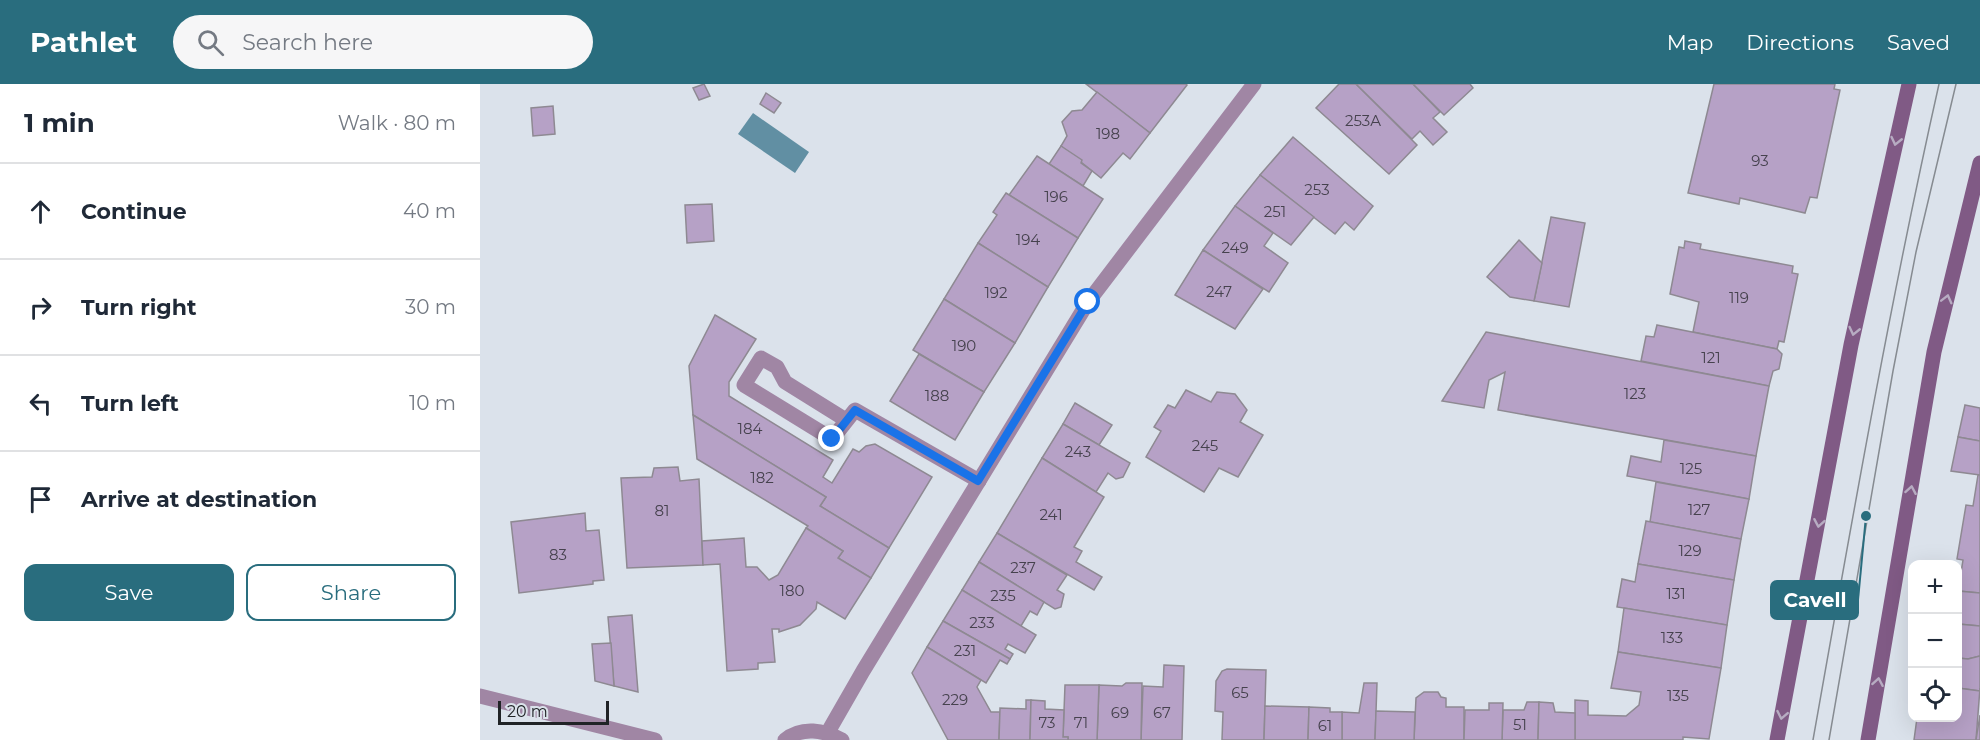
<!DOCTYPE html>
<meta charset="utf-8">
<style>
:root{--surface:#fff;--page:#f6f6f7;--text:#1f2937;--muted:#747a83;--line:#e0e1e3;--accent:#296d7e}
body{margin:0;font-family:Montserrat,sans-serif;background:var(--page);color:var(--text)}
.controls{position:absolute;right:18px;bottom:18px;display:grid;overflow:hidden;border-radius:12px;box-shadow:0 6px 24px #0002}
.controls button{width:54px;height:54px;display:grid;place-items:center;padding:0;border:0;border-bottom:2px solid var(--line);background:var(--surface);color:var(--text);font:30px sans-serif}
.scale{position:absolute;left:18px;bottom:15px;width:111px;box-sizing:border-box;padding-left:6px;border:3px solid #202326;border-top:0;font-size:16px;line-height:21px;white-space:nowrap;color:#202326;-webkit-text-stroke:4px #dbe2eb;paint-order:stroke}
.stop{position:absolute;width:18px;height:18px;margin:-14px;border:4px solid #1a73e8;border-radius:50%;background:#fff}
.stop.end{background:#1a73e8;border-color:#fff;box-shadow:0 2px 6px #0008}
.list{margin:0;padding:0;list-style:none}
h2{display:flex;justify-content:space-between;align-items:center;height:78px;margin:0;padding:0 24px;font-size:26px}
h2 small{font-size:20px;font-weight:400;color:var(--muted)}
.list li{display:grid;grid-template-columns:39px 1fr auto;gap:18px;align-items:center;box-sizing:border-box;height:96px;padding:0 24px;border-top:2px solid var(--line)}
.list b{display:block;font-size:22px;white-space:nowrap}
.list em{font-size:20px;font-style:normal;color:var(--muted)}
.actions{display:flex;gap:12px;padding:18px 24px}
.actions a{flex:1;padding:14px 0;border:2px solid var(--accent);border-radius:12px;text-align:center;font-size:21px;color:var(--accent)}
.actions .main{background:var(--accent);color:#fff}
.icon{flex:none;width:33px;height:33px;fill:none;stroke:currentColor;stroke-width:2;stroke-linecap:round;stroke-linejoin:round}
.map{position:relative;flex:none;width:1500px;height:656px;overflow:hidden}
header{display:flex;align-items:center;gap:36px;box-sizing:border-box;height:84px;padding:0 30px;background:var(--accent);color:#fff}
header strong{font-size:28px}
nav{display:flex;gap:33px;margin-inline-start:auto;font-size:21px}
.search{width:420px;height:54px;background:var(--page);display:flex;align-items:center;gap:15px;box-sizing:border-box;padding:0 21px;border-radius:33px;color:var(--muted);font-size:22px}
main{display:flex}
aside{flex:1;background:var(--surface)}
.map>svg:first-child{display:block}
.water{fill:#618fa3}
.building{fill:#b6a1c6;stroke:#8e8992;stroke-width:1.5}
.lines{fill:none;stroke-linecap:round;stroke-linejoin:round}
.service{stroke:#a086a4;stroke-width:15}
.minor{stroke:#a086a4;stroke-width:15}
.tertiary{stroke:#a086a4;stroke-width:15}
.secondary{stroke:#805a85;stroke-width:15}
.tram{stroke:#868b91;stroke-width:1.5}
.oneway{stroke:#b7acc2}
.route{stroke:#1a73e8;stroke-width:8}
.labels{text-anchor:middle;stroke-width:4.5;stroke-linejoin:round;paint-order:stroke}
.number-label{font-size:15px;fill:#46424e}
.leader{fill:none;stroke:#296d7e;stroke-width:2}
.callout-dot{fill:#296d7e;stroke:#dbe2eb;stroke-width:2}
.callout{fill:#296d7e;stroke:#296d7e;stroke-width:2}
.callout-label{font-size:20px;text-anchor:middle;font-weight:bold;fill:#fff}
</style>
<header>
<strong>Pathlet</strong>
<div class="search"><svg class="icon" aria-label="search" viewBox="0 0 24 24"><circle cx="10" cy="10" r="6"/><path d="M15 15l6 6"/></svg>Search here</div>
<nav><a>Map</a><a>Directions</a><a>Saved</a></nav>
</header>
<main>
<aside>
<h2>1 min<small>Walk · 80 m</small></h2>
<ul class="list">
<li><svg class="icon" aria-label="ahead" viewBox="0 0 24 24"><path d="M12 20V5M6 11l6-6 6 6"/></svg><div><b>Continue</b></div><em>40 m</em></li>
<li><svg class="icon" aria-label="right" viewBox="0 0 24 24"><path d="M7 20v-9h11M14 6l5 5-5 5"/></svg><div><b>Turn right</b></div><em>30 m</em></li>
<li><svg class="icon" aria-label="left" viewBox="0 0 24 24"><path d="M17 20v-9H6M10 6l-5 5 5 5"/></svg><div><b>Turn left</b></div><em>10 m</em></li>
<li><svg class="icon" aria-label="arrive" viewBox="0 0 24 24"><path d="M6 21V4h12l-3 4 3 4H6"/></svg><div><b>Arrive at destination</b></div></li>
</ul>
<div class="actions"><a class="main">Save</a><a>Share</a></div>
</aside>
<div class="map">
<svg width="1500" height="656" viewBox="0 0 1500 656">
<rect width="100%" height="100%" fill="#dbe2eb"/>
<!-- water -->
<polygon class="water" points="273,29 329,68 315,89 258,50"/>
<!-- building -->
<g class="building">
<polygon points="224,0 230,12 219,16 213,4"/>
<polygon points="606,0 706,0 707,1 670,49"/>
<polygon points="859,0 876,0 937,61 909,90 836,24"/>
<polygon points="876,0 933,0 960,28 953,34 967,48 953,61 940,47 932,55"/>
<polygon points="933,0 990,0 993,4 964,31"/>
<polygon points="1234,0 1355,0 1354,5 1360,6 1337,114 1330,113 1325,129 1260,114 1259,120 1208,109"/>
<polygon points="617,8 670,49 650,75 643,69 621,94 581,62 587,52 582,38 592,27 602,26"/>
<polygon points="286,9 301,19 294,29 280,20"/>
<polygon points="73,22 75,50 53,52 51,24"/>
<polygon points="813,53 893,122 874,146 865,138 855,150 780,91"/>
<polygon points="581,62 602,76 601,79 612,87 603,102 569,80"/>
<polygon points="557,72 623,115 598,154 529,111"/>
<polygon points="780,91 834,133 811,161 755,122"/>
<polygon points="526,109 598,154 568,203 498,159 517,131 513,128"/>
<polygon points="232,120 234,157 207,159 205,121"/>
<polygon points="755,122 793,149 784,162 808,179 789,208 723,166"/>
<polygon points="1071,133 1105,139 1089,223 1054,217"/>
<polygon points="1039,156 1062,179 1054,217 1030,213 1007,193"/>
<polygon points="1205,157 1221,160 1220,165 1313,182 1312,189 1318,190 1304,258 1299,257 1297,265 1213,248 1219,218 1190,210 1199,163 1204,164"/>
<polygon points="498,159 568,203 535,259 464,215"/>
<polygon points="723,166 783,205 755,245 695,211"/>
<polygon points="464,215 535,259 504,308 433,266"/>
<polygon points="235,231 276,255 249,298 249,312 353,376 343,393 352,399 373,365 379,368 386,362 395,360 452,393 409,464 340,422 346,413 213,331 209,282"/>
<polygon points="1177,241 1297,265 1302,270 1299,285 1293,287 1289,302 1161,277 1166,252 1174,253"/>
<polygon points="1006,248 1289,302 1276,372 1018,326 1025,288 1009,296 1004,324 962,317"/>
<polygon points="439,270 504,308 475,356 410,317"/>
<polygon points="706,306 731,318 737,308 755,310 767,326 760,338 783,351 758,393 739,384 724,408 666,373 681,347 674,343 688,321 695,324"/>
<polygon points="595,319 632,341 619,361 583,340"/>
<polygon points="1485,321 1500,324 1500,357 1478,353"/>
<polygon points="213,331 346,413 340,422 409,464 391,494 358,474 363,467 326,444 328,442 217,375"/>
<polygon points="583,340 650,379 643,393 636,395 628,389 616,408 562,374"/>
<polygon points="1478,353 1500,357 1500,391 1471,387"/>
<polygon points="1184,356 1276,372 1269,415 1147,392 1151,372 1181,378"/>
<polygon points="562,374 624,413 594,463 602,467 596,478 622,493 614,506 517,449"/>
<polygon points="198,383 200,397 219,395 223,481 147,484 141,394 172,393 174,384"/>
<polygon points="1498,391 1500,391 1500,509 1478,507 1483,476 1477,475 1486,421 1493,422"/>
<polygon points="1176,398 1269,415 1261,455 1170,438"/>
<polygon points="105,429 106,447 119,446 124,496 113,497 113,500 39,509 31,438"/>
<polygon points="1166,437 1261,455 1254,496 1158,480"/>
<polygon points="326,444 363,467 358,474 391,494 365,535 337,518 336,525 320,541 299,548 299,545 292,545 295,578 278,579 278,585 247,587 240,480 223,481 222,457 264,454 266,483 277,483 289,496 298,491"/>
<polygon points="517,449 587,491 577,506 584,510 581,523 575,525 499,478"/>
<polygon points="499,478 564,518 557,531 550,527 541,542 482,506"/>
<polygon points="1158,480 1254,496 1247,541 1137,523 1142,495 1155,498"/>
<polygon points="482,506 556,551 545,569 528,560 525,565 533,570 530,575 463,537"/>
<polygon points="1478,507 1500,509 1500,542 1478,540"/>
<polygon points="1144,524 1247,541 1241,584 1138,568"/>
<polygon points="152,531 158,608 134,602 128,533"/>
<polygon points="463,537 530,575 527,580 520,576 506,599 447,563"/>
<polygon points="1478,540 1500,542 1500,572 1488,575 1478,574"/>
<polygon points="131,559 134,602 115,597 112,560"/>
<polygon points="447,563 501,596 497,603 511,628 520,628 519,656 468,656 432,589"/>
<polygon points="1138,568 1241,584 1229,655 1203,653 1203,656 1095,656 1095,616 1108,617 1108,631 1146,632 1159,621 1161,608 1131,604"/>
<polygon points="1500,572 1500,607 1478,604 1478,574 1488,575"/>
<polygon points="684,581 704,582 702,656 661,656 663,602 683,603"/>
<polygon points="747,585 786,586 784,656 742,656 743,628 735,627 736,597 742,587"/>
<polygon points="646,599 662,599 661,656 617,656 619,601 642,602"/>
<polygon points="884,599 897,599 895,656 862,656 862,628 879,629"/>
<polygon points="585,601 619,601 617,656 588,656 588,653 583,653"/>
<polygon points="1478,604 1500,607 1500,604 1496,656 1434,656 1437,634 1478,634"/>
<polygon points="944,608 958,608 961,613 966,614 966,623 984,623 984,656 934,656 936,614"/>
<polygon points="546,616 551,616 550,656 519,656 520,624 546,625"/>
<polygon points="551,616 565,617 565,625 584,626 583,653 588,653 588,656 550,656"/>
<polygon points="1047,618 1059,618 1058,656 1022,656 1023,626 1044,626"/>
<polygon points="1059,618 1073,619 1075,628 1095,629 1095,656 1058,656"/>
<polygon points="1009,619 1023,619 1022,656 984,656 985,626 1009,626"/>
<polygon points="785,622 829,623 828,656 784,656"/>
<polygon points="829,623 850,624 850,628 862,628 862,656 828,656"/>
<polygon points="896,627 935,628 934,656 895,656"/>
<polygon points="1500,631 1500,656 1496,656"/>
</g>
<g class="lines">
<!-- service -->
<polyline class="service" points="366,336 305,298 297,283 281,274 264,301 352,355 375,326 499,397"/>
<!-- minor -->
<polyline class="minor" points="348,648 383,587 608,218 774,0"/>
<!-- tertiary -->
<g class="tertiary">
<polyline points="0,612 175,656"/>
<path d="M305 656C322 642 344 646 362 656"/>
</g>
<!-- secondary -->
<g class="secondary">
<polyline points="1297,656 1371,261 1429,0"/>
<polyline points="1388,656 1454,268 1500,79"/>
</g>
<!-- tram -->
<g class="tram">
<path d="M1333 656C1372 436 1410 218 1459 0"/>
<polyline points="1349,656 1413,287 1436,168 1476,0"/>
</g>
</g>
<!-- one-way arrows -->
<defs><path id="oneway-chevron" d="M-2-3.5L2.5 0L-2 3.5" fill="none" stroke-width="1.6" stroke-linecap="round" stroke-linejoin="round" transform="scale(1.5)"/></defs>
<g class="oneway">
<use href="#oneway-chevron" transform="translate(1416 57) rotate(103)"/>
<use href="#oneway-chevron" transform="translate(1467 215) rotate(-76)"/>
<use href="#oneway-chevron" transform="translate(1374 247) rotate(103)"/>
<use href="#oneway-chevron" transform="translate(1431 406) rotate(-80)"/>
<use href="#oneway-chevron" transform="translate(1339 439) rotate(100)"/>
<use href="#oneway-chevron" transform="translate(1398 598) rotate(-80)"/>
<use href="#oneway-chevron" transform="translate(1302 631) rotate(101)"/>
</g>
<g class="lines">
<!-- route -->
<polyline class="route" points="352,355 375,326 498,397 608,218"/>
</g>
<g class="labels">
<!-- number labels -->
<g class="number-label">
<text x="883" y="42">253A</text>
<text x="628" y="55">198</text>
<text x="1280" y="82">93</text>
<text x="837" y="111">253</text>
<text x="576" y="118">196</text>
<text x="795" y="133">251</text>
<text x="548" y="161">194</text>
<text x="755" y="169">249</text>
<text x="739" y="213">247</text>
<text x="516" y="214">192</text>
<text x="1259" y="219">119</text>
<text x="484" y="267">190</text>
<text x="1231" y="279">121</text>
<text x="1155" y="315">123</text>
<text x="457" y="317">188</text>
<text x="270" y="350">184</text>
<text x="725" y="367">245</text>
<text x="598" y="373">243</text>
<text x="1211" y="390">125</text>
<text x="282" y="399">182</text>
<text x="1219" y="431">127</text>
<text x="182" y="432">81</text>
<text x="571" y="436">241</text>
<text x="1210" y="472">129</text>
<text x="78" y="476">83</text>
<text x="543" y="489">237</text>
<text x="312" y="512">180</text>
<text x="1196" y="515">131</text>
<text x="523" y="517">235</text>
<text x="502" y="544">233</text>
<text x="1192" y="559">133</text>
<text x="485" y="572">231</text>
<text x="760" y="614">65</text>
<text x="1198" y="617">135</text>
<text x="475" y="621">229</text>
<text x="640" y="634">69</text>
<text x="682" y="634">67</text>
<text x="567" y="644">73</text>
<text x="601" y="644">71</text>
<text x="1040" y="646">51</text>
<text x="845" y="647">61</text>
</g>
</g>
<!-- callouts -->
<path class="leader" d="M1386 432L1378 516"/>
<circle class="callout-dot" cx="1386" cy="432" r="6"/>
<rect class="callout" x="1291" y="497" width="87" height="38" rx="6"/>
<g class="callout-label">
<text x="1335" y="523">Cavell</text>
</g>
</svg>
<div class="controls">
<button>+</button>
<button>−</button>
<button><svg class="icon" aria-label="locate" viewBox="0 0 24 24"><circle cx="12" cy="12" r="6"/><path d="M12 2v4M12 18v4M2 12h4M18 12h4"/></svg></button>
</div>
<div class="scale">20 m</div>
<div class="stop" style="left:608px;top:218px"></div>
<div class="stop end" style="left:352px;top:355px"></div>
</div>
</main>
